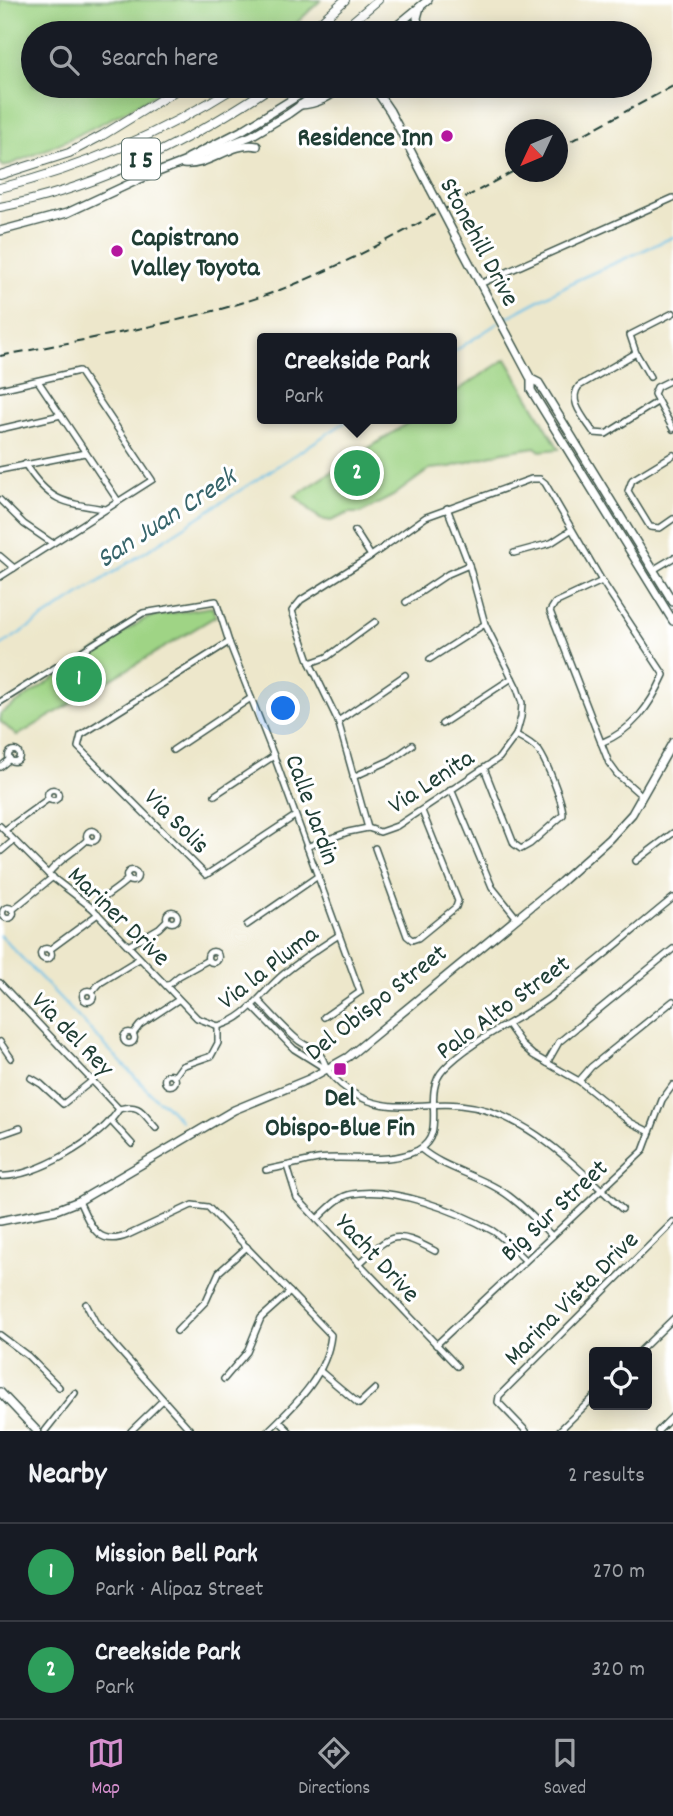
<!DOCTYPE html>
<meta charset="utf-8">
<style>
:root{--surface:#171b24;--page:#20242c;--text:#f1f3f6;--muted:#9ea1a6;--line:#363941;--accent:#d690ce}
body{margin:0;font-family:Dekko,sans-serif;background:var(--page);color:var(--text)}
.controls{position:absolute;right:21px;bottom:21px;display:grid;overflow:hidden;border-radius:7px;box-shadow:0 4px 18px #0003}
.controls button{width:63px;height:63px;display:grid;place-items:center;padding:0;border:0;border-bottom:2px solid var(--line);background:var(--surface);color:var(--text);font:35px sans-serif}
.compass{position:absolute;left:505px;top:119px;width:63px;height:63px;border-radius:50%;background:var(--surface);box-shadow:0 4px 18px #0003;rotate:226deg}
.you{position:absolute;left:284px;top:709px;width:24px;height:24px;margin:-18px;border:5px solid #fff;border-radius:50%;background:#1a73e8;box-shadow:0 0 0 10px #1a73e833}
.badge{display:grid;place-items:center;width:46px;height:46px;border-radius:50%;background:var(--accent);color:#fff;font-size:23px;font-weight:700}
.pin{position:absolute;translate:-50% -50%;border:4px solid #fff;box-shadow:0 2px 7px #0006}
.popup{position:absolute;left:257px;top:333px;width:200px;height:91px;box-sizing:border-box;display:grid;place-content:center;border-radius:7px;background:var(--surface);filter:drop-shadow(0 2px 5px #0005);font-size:23px;white-space:nowrap;color:var(--muted)}
.popup b{font-size:26px;color:var(--text)}
.popup::after{content:'';position:absolute;left:50%;top:100%;margin-left:-14px;border:14px solid transparent;border-top-color:var(--surface)}
.list{margin:0;padding:0;list-style:none}
h2{display:flex;justify-content:space-between;align-items:center;height:91px;margin:0;padding:0 28px;font-size:30px}
h2 small{font-size:23px;font-weight:400;color:var(--muted)}
.list li{display:grid;grid-template-columns:46px 1fr auto;gap:21px;align-items:center;box-sizing:border-box;height:98px;padding:0 28px;border-top:2px solid var(--line)}
.list b{display:block;font-size:26px;white-space:nowrap}
.list p{margin:0;font-size:23px;white-space:nowrap;color:var(--muted)}
.list em{font-size:23px;font-style:normal;color:var(--muted)}
.icon{flex:none;width:38px;height:38px;fill:none;stroke:currentColor;stroke-width:2;stroke-linecap:round;stroke-linejoin:round}
.map{position:relative;flex:none;width:673px;height:1431px;overflow:hidden}
.search{position:absolute;background:var(--surface);box-shadow:0 4px 18px #0003;left:21px;right:21px;top:21px;height:77px;display:flex;align-items:center;gap:18px;box-sizing:border-box;padding:0 24px;border-radius:38px;color:var(--muted);font-size:26px}
.sheet{height:287px;background:var(--surface)}
nav{display:flex;justify-content:space-around;align-items:center;box-sizing:border-box;height:98px;border-top:2px solid var(--line);background:var(--surface);font-size:19px;color:var(--muted)}
nav a{display:grid;justify-items:center;gap:4px}
nav .on{color:var(--accent)}
.map>svg:first-child{display:block}
.green{fill:#9fd485;stroke:#5f885c;stroke-width:2}
.lines{fill:none;stroke-linecap:round;stroke-linejoin:round}
.stream{stroke:#6bc0e8;stroke-width:2}
.minor-casing{stroke:#3e564b;stroke-width:8}
.major-casing{stroke:#3e564b;stroke-width:10}
.highway-casing{stroke:#3e564b;stroke-width:10}
.minor{stroke:#fff;stroke-width:5}
.major{stroke:#fff;stroke-width:7}
.highway{stroke:#fff;stroke-width:8}
.rail{stroke:#1f3d34;stroke-width:2;stroke-dasharray:10 5;stroke-linecap:butt}
.major-bridge-casing{stroke:#3e564b;stroke-width:10;stroke-linecap:butt}
.major-bridge{stroke:#fff;stroke-width:7}
.poi-dot{fill:#b5179e;stroke:#fff;stroke-width:2.5}
.labels{text-anchor:middle;stroke-width:6;stroke-linejoin:round;paint-order:stroke}
.shield{fill:#fff;stroke:#627771;stroke-width:2}
.shield-label{font-size:24px;font-weight:bold;fill:#1f3d34}
.poi-label{font-size:26px;font-weight:bold;fill:#1f3d34;stroke:#fff;text-anchor:end}
.street-label{font-size:26px;fill:#1f3d34;stroke:#fff}
.water-label{font-size:28px;font-style:italic;fill:#36646a;stroke:#fff}
</style>
<div class="map">
<svg width="673" height="1431" viewBox="0 0 673 1431">
<rect width="100%" height="100%" fill="#fff"/>
<filter id="ink" filterUnits="userSpaceOnUse"><feTurbulence type="fractalNoise" baseFrequency=".0143" numOctaves="2"/><feDisplacementMap in="SourceGraphic" scale="14" xChannelSelector="R" yChannelSelector="G"/><feConvolveMatrix kernelMatrix="1 2 1 2 8 2 1 2 1" color-interpolation-filters="sRGB"/></filter>
<filter id="wash" filterUnits="userSpaceOnUse"><feTurbulence type="fractalNoise" baseFrequency=".00686" numOctaves="4" result="noise"/><feDisplacementMap in="SourceGraphic" scale="28" xChannelSelector="R" yChannelSelector="G"/><feGaussianBlur stdDeviation="1.57" result="paint"/><feColorMatrix in="noise" values="0 0 0 0 0 0 0 0 0 0 0 0 0 0 0 0 0 1.4 0 .05"/><feComposite in="paint" operator="in"/></filter>
<g filter="url(#wash)">
<rect width="100%" height="100%" fill="#ede7cb"/>
<!-- green -->
<g class="green">
<path d="M0 0H321L286 33H33V86H170C116 118 62 144 4 167L0 163Z"/>
<polygon points="506,359 559,449 540,451 535,447 503,452 450,467 430,469 393,496 360,513 349,513 331,521 320,519 295,496 414,419 452,419 452,394"/>
<polygon points="212,607 216,616 17,736 0,721 0,714 143,620 153,616"/>
</g>
<g class="lines">
<!-- stream -->
<g class="stream">
<polyline points="502,320 577,280 673,237"/>
<polyline points="452,353 498,323"/>
<polyline points="0,646 350,419"/>
<polyline points="0,935 157,1100 165,1104 181,1121"/>
</g>
</g>
</g>
<g filter="url(#ink)">
<g class="lines">
<defs>
<g id="minor">
<polyline points="480,284 673,198"/>
<path d="M636 353 579 386C567 401 585 419 594 433L606 434 657 402"/>
<polyline points="650,377 636,353 630,335 673,313"/>
<polyline points="673,379 657,387 654,394 673,429"/>
<polyline points="38,381 118,501"/>
<polyline points="0,389 79,371 152,480 0,577"/>
<polyline points="0,429 61,415"/>
<polyline points="673,455 632,480 628,491 650,527 660,528 673,519"/>
<path d="M25 464C49 502 64 503 105 509"/>
<polyline points="0,470 85,453"/>
<polyline points="0,500 24,524 52,543"/>
<polyline points="355,531 371,556"/>
<polyline points="514,553 551,543 571,530"/>
<polyline points="0,556 14,568"/>
<polyline points="653,570 673,558"/>
<polyline points="602,581 555,603 550,611 609,763 617,774 641,795"/>
<polyline points="406,602 448,574 469,565"/>
<polyline points="229,642 81,735 78,747 206,875 295,816"/>
<polyline points="430,659 485,624"/>
<polyline points="310,663 327,657 375,622"/>
<polyline points="0,702 143,613 216,601 229,642 274,756 360,992 324,1017"/>
<polyline points="338,721 405,675"/>
<polyline points="442,724 512,678"/>
<polyline points="173,750 251,698"/>
<circle cx="14" cy="756" r="5.5"/>
<polyline points="0,767 10,759"/>
<path d="M484 768 514 844 521 849 530 844 563 815C563 802 547 763 539 751 533 744 524 739 516 735"/>
<polyline points="353,777 391,760 412,745"/>
<polyline points="451,789 492,887 516,917"/>
<circle cx="53" cy="795" r="5.5"/>
<polyline points="215,795 274,756"/>
<polyline points="0,826 48,874 92,908 197,1018 218,1026"/>
<path d="M368 828 338 721 310 663 292 611 301 600 371 556 426 517 531 479H540L545 483 602 581 664 675C650 706 633 730 601 743"/>
<polyline points="5,830 48,799"/>
<circle cx="92" cy="836" r="5.5"/>
<polyline points="306,847 348,832 368,828 380,832 397,826 499,758 516,735 521,717 522,703 517,688 485,624 469,565 447,508"/>
<polyline points="375,848 407,936 412,940 418,938 456,907 458,901 422,811"/>
<polyline points="0,852 13,841"/>
<polyline points="636,861 673,833"/>
<circle cx="132" cy="876" r="5.5"/>
<path d="M48 874C61 857 73 854 88 839"/>
<circle cx="8" cy="913" r="5.5"/>
<path d="M92 908C103 896 116 891 128 879"/>
<polyline points="12,910 53,877"/>
<circle cx="172" cy="917" r="5.5"/>
<polyline points="247,925 318,876"/>
<polyline points="130,945 159,928 167,920"/>
<circle cx="46" cy="954" r="5.5"/>
<polyline points="49,950 98,914"/>
<circle cx="213" cy="957" r="5.5"/>
<polyline points="0,983 119,1109"/>
<polyline points="167,986 179,976 208,960"/>
<circle cx="88" cy="996" r="5.5"/>
<polyline points="92,992 100,983 139,959"/>
<path d="M258 1000C271 1013 284 1029 299 1041 306 1046 315 1049 321 1056 324 1060 325 1066 328 1070 336 1082 348 1091 360 1097 393 1114 425 1101 460 1105 526 1111 576 1167 622 1209"/>
<polyline points="252,1006 294,1049 326,1069"/>
<polyline points="508,1025 523,1046 533,1055 579,1081 630,1122 650,1132"/>
<path d="M218 1026C248 1019 262 991 285 973 302 959 321 947 339 935"/>
<circle cx="129" cy="1038" r="5.5"/>
<polyline points="133,1034 140,1025 178,1000"/>
<polyline points="0,1042 11,1058"/>
<polyline points="547,1063 559,1042 673,949"/>
<circle cx="170" cy="1080" r="5.5"/>
<polyline points="174,1077 182,1066 211,1056 218,1043 218,1026"/>
<polyline points="31,1078 41,1084 63,1104 93,1080"/>
<polyline points="579,1081 591,1067 673,1001"/>
<path d="M119 1109C141 1103 142 1113 156 1128"/>
<polyline points="110,1120 132,1144"/>
<polyline points="0,1135 20,1128"/>
<path d="M421 1149C441 1166 469 1173 493 1186 516 1198 533 1217 551 1235"/>
<polyline points="287,1166 297,1198 457,1366"/>
<path d="M266 1170C283 1167 301 1162 318 1159 350 1155 389 1165 418 1150 449 1133 420 1094 444 1069 472 1039 516 1022 549 998 592 967 632 931 673 898"/>
<path d="M0 1176C33 1179 103 1138 119 1109"/>
<path d="M79 1201C90 1224 97 1248 128 1235L192 1205 208 1207 331 1335C327 1375 296 1404 268 1431"/>
<path d="M317 1219C327 1210 338 1196 352 1194 393 1186 457 1211 493 1231 504 1238 515 1251 525 1260"/>
<path d="M359 1264C391 1234 394 1229 435 1251"/>
<polyline points="86,1304 97,1325 191,1431"/>
<polyline points="177,1331 206,1301 219,1272 247,1247"/>
<polyline points="0,1335 28,1356 59,1387"/>
<polyline points="436,1345 643,1151 662,1100 673,1085"/>
<polyline points="639,1352 673,1319"/>
<polyline points="320,1371 359,1404 375,1389"/>
<polyline points="224,1379 247,1352 261,1318 290,1292"/>
<polyline points="279,1421 289,1431"/>
<polyline points="45,1431 75,1393"/>
<polyline points="131,1431 163,1400"/>
<polyline points="526,1431 498,1402 499,1396 673,1222"/>
<polyline points="559,1431 594,1397"/>
<polyline points="658,1431 673,1416"/>
</g>
<g id="major">
<polyline points="388,33 428,0"/>
<polyline points="399,33 412,24 419,26 417,18 420,7"/>
<polyline points="373,86 390,111 430,188"/>
<path d="M300 105C318 104 329 97 343 86"/>
<polyline points="188,158 241,131 314,86"/>
<path d="M183 164C209 167 232 141 257 146"/>
<polyline points="0,231 67,213 140,179 251,136 288,114 327,86"/>
<polyline points="455,236 531,379 539,383 673,602"/>
<polyline points="531,379 531,390 673,621"/>
<polyline points="0,1221 56,1210 79,1201 234,1110 309,1079 348,1057 561,882 609,839 632,814 673,742"/>
<polyline points="0,1392 37,1431"/>
</g>
<g id="highway">
<polyline points="308,33 345,0"/>
<polyline points="339,33 378,0"/>
<polyline points="0,175 69,153 103,135 183,86"/>
<path d="M0 188C86 167 162 133 237 86"/>
<path d="M0 207C97 189 190 141 272 86"/>
</g>
</defs>
<!-- minor casing -->
<use href="#minor" class="minor-casing"/>
<!-- major casing -->
<use href="#major" class="major-casing"/>
<!-- highway casing -->
<use href="#highway" class="highway-casing"/>
<!-- minor -->
<use href="#minor" class="minor"/>
<!-- major -->
<use href="#major" class="major"/>
<!-- highway -->
<use href="#highway" class="highway"/>
<!-- rail -->
<g class="rail">
<polyline points="558,148 673,86"/>
<path d="M0 356C90 338 182 324 269 294 355 263 435 213 516 170"/>
</g>
<defs>
<polyline id="major-bridge" points="430,188 455,236"/>
</defs>
<!-- major-bridge casing -->
<use href="#major-bridge" class="major-bridge-casing"/>
<!-- major-bridge -->
<use href="#major-bridge" class="major-bridge"/>
</g>
</g>
<!-- markers -->
<g class="poi-dot">
<circle cx="447" cy="136" r="7"/>
<circle cx="117" cy="251" r="7"/>
<rect x="333" y="1062" width="14" height="14" rx="3.5"/>
</g>
<g class="labels">
<!-- shield labels -->
<rect class="shield" x="122" y="138.5" width="38" height="41" rx="5"/>
<g class="shield-label">
<text x="141" y="167">I 5</text>
</g>
<!-- poi labels -->
<g class="poi-label">
<text x="433" y="145">Residence Inn</text>
<text x="131" y="245" text-anchor="start">Capistrano<tspan x="131" dy="30">Valley Toyota</tspan></text>
<text x="340" y="1105" text-anchor="middle">Del<tspan x="340" dy="30">Obispo-Blue Fin</tspan></text>
</g>
<!-- street labels -->
<g class="street-label">
<text transform="translate(481 241) rotate(62)" y="9">Stonehill Drive</text>
<text transform="translate(430 780) rotate(-33)" y="9">Via Lenita</text>
<text transform="translate(314 809) rotate(70)" y="9">Calle Jardin</text>
<text transform="translate(178 820) rotate(45)" y="9">Via Solis</text>
<text transform="translate(120 915) rotate(44)" y="9">Mariner Drive</text>
<text transform="translate(267 966) rotate(-38)" y="9">Via la Pluma</text>
<text transform="translate(375 1001) rotate(-38)" y="9">Del Obispo Street</text>
<text transform="translate(502 1006) rotate(-36)" y="9">Palo Alto Street</text>
<text transform="translate(74 1033) rotate(46)" y="9">Via del Rey</text>
<text transform="translate(553 1209) rotate(-43)" y="9">Big Sur Street</text>
<text transform="translate(379 1257) rotate(47)" y="9">Yacht Drive</text>
<text transform="translate(570 1297) rotate(-45)" y="9">Marina Vista Drive</text>
</g>
<!-- water labels -->
<g class="water-label">
<text transform="translate(165 516) rotate(-33)" y="10">San Juan Creek</text>
</g>
</g>
</svg>
<div class="controls">
<button><svg class="icon" aria-label="locate" viewBox="0 0 24 24"><circle cx="12" cy="12" r="6"/><path d="M12 2v4M12 18v4M2 12h4M18 12h4"/></svg></button>
</div>
<svg class="compass" viewBox="-18 -18 36 36"><path d="M0-13l5 13h-10z" fill="#e53935"/><path d="M0 13l5-13h-10z" fill="#9ea1a6"/></svg>
<div class="you"></div>
<div class="pin badge" style="left:79px;top:679px;background:#2e9e5b">1</div>
<div class="pin badge" style="left:357px;top:473px;background:#2e9e5b">2</div>
<div class="popup"><b>Creekside Park</b>Park</div>
<div class="search"><svg class="icon" aria-label="search" viewBox="0 0 24 24"><circle cx="10" cy="10" r="6"/><path d="M15 15l6 6"/></svg>Search here</div>
</div>
<section class="sheet">
<h2>Nearby<small>2 results</small></h2>
<ul class="list">
<li><span class="badge" style="background:#2e9e5b">1</span><div><b>Mission Bell Park</b><p>Park · Alipaz Street</p></div><em>270 m</em></li>
<li><span class="badge" style="background:#2e9e5b">2</span><div><b>Creekside Park</b><p>Park</p></div><em>320 m</em></li>
</ul>
</section>
<nav>
<a class="on"><svg class="icon" aria-label="map" viewBox="0 0 24 24"><path d="M3 6l6-2 6 2 6-2v14l-6 2-6-2-6 2zM9 4v14M15 6v14"/></svg>Map</a>
<a><svg class="icon" aria-label="directions" viewBox="0 0 24 24"><path d="M12 3l9 9-9 9-9-9zM9 14v-3h6M13 9l2 2-2 2"/></svg>Directions</a>
<a><svg class="icon" aria-label="saved" viewBox="0 0 24 24"><path d="M7 4h10v16l-5-4-5 4z"/></svg>Saved</a>
</nav>
